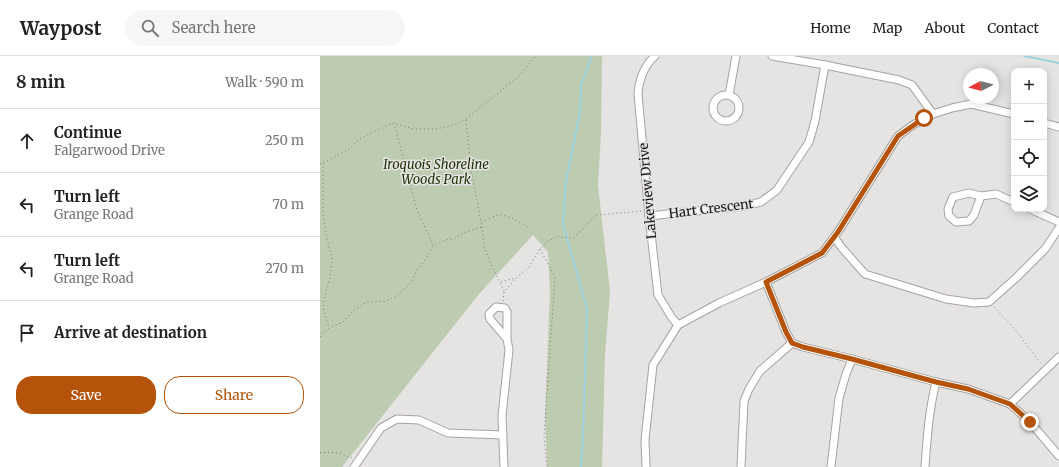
<!DOCTYPE html>
<meta charset="utf-8">
<style>
:root{--surface:#fff;--page:#f6f6f6;--text:#222;--muted:#767676;--line:#e0e0e0;--accent:#b45309}
body{margin:0;font-family:Merriweather,serif;background:var(--page);color:var(--text)}
.controls{position:absolute;right:12px;top:12px;display:grid;overflow:hidden;border-radius:8px;box-shadow:0 2px 10px #0003}
.controls button{width:36px;height:36px;display:grid;place-items:center;padding:0;border:0;border-bottom:1px solid var(--line);background:var(--surface);color:var(--text);font:20px sans-serif}
.compass{position:absolute;left:643px;top:12px;width:36px;height:36px;border-radius:50%;background:var(--surface);box-shadow:0 2px 10px #0003;rotate:263deg}
.stop{position:absolute;width:12px;height:12px;margin:-9px;border:3px solid #b45309;border-radius:50%;background:#fff}
.stop.end{background:#b45309;border-color:#fff;box-shadow:0 1px 4px #0008}
.list{margin:0;padding:0;list-style:none}
h2{display:flex;justify-content:space-between;align-items:center;height:52px;margin:0;padding:0 16px;font-size:17px}
h2 small{font-size:13px;font-weight:400;color:var(--muted)}
.list li{display:grid;grid-template-columns:26px 1fr auto;gap:12px;align-items:center;box-sizing:border-box;height:64px;padding:0 16px;border-top:1px solid var(--line)}
.list b{display:block;font-size:15px;white-space:nowrap}
.list p{margin:0;font-size:13px;white-space:nowrap;color:var(--muted)}
.list em{font-size:13px;font-style:normal;color:var(--muted)}
.actions{display:flex;gap:8px;padding:12px 16px}
.actions a{flex:1;padding:9px 0;border:1px solid var(--accent);border-radius:16px;text-align:center;font-size:14px;color:var(--accent)}
.actions .main{background:var(--accent);color:#fff}
.icon{flex:none;width:22px;height:22px;fill:none;stroke:currentColor;stroke-width:2;stroke-linecap:round;stroke-linejoin:round}
.map{position:relative;flex:none;width:739px;height:411px;overflow:hidden}
header{display:flex;align-items:center;gap:24px;box-sizing:border-box;height:56px;padding:0 20px;background:var(--surface);border-bottom:1px solid var(--line)}
header strong{font-size:19px}
nav{display:flex;gap:22px;margin-inline-start:auto;font-size:14px}
.search{width:280px;height:36px;background:var(--page);display:flex;align-items:center;gap:10px;box-sizing:border-box;padding:0 14px;border-radius:22px;color:var(--muted);font-size:15px}
main{display:flex}
aside{flex:1;background:var(--surface)}
.map>svg:first-child{display:block}
.green{fill:#bdcbb0}
.lines{fill:none;stroke-linecap:round;stroke-linejoin:round}
.stream{stroke:#9cd1dc;stroke-width:2}
.minor-casing{stroke:#a6a3a1;stroke-width:9}
.path{stroke:#7a7877;stroke-width:1;stroke-dasharray:1 3;stroke-linecap:butt}
.minor{stroke:#fff;stroke-width:7}
.route{stroke:#b45309;stroke-width:5}
.labels{text-anchor:middle;stroke-width:3;stroke-linejoin:round;paint-order:stroke}
.park-label{font-size:13px;font-style:italic;fill:#1f3106;stroke:#e6e4e2}
.street-label{font-size:13px;fill:#1b1a19;stroke:#e6e4e2}
</style>
<header>
<strong>Waypost</strong>
<div class="search"><svg class="icon" aria-label="search" viewBox="0 0 24 24"><circle cx="10" cy="10" r="6"/><path d="M15 15l6 6"/></svg>Search here</div>
<nav><a>Home</a><a>Map</a><a>About</a><a>Contact</a></nav>
</header>
<main>
<aside>
<h2>8 min<small>Walk · 590 m</small></h2>
<ul class="list">
<li><svg class="icon" aria-label="ahead" viewBox="0 0 24 24"><path d="M12 20V5M6 11l6-6 6 6"/></svg><div><b>Continue</b><p>Falgarwood Drive</p></div><em>250 m</em></li>
<li><svg class="icon" aria-label="left" viewBox="0 0 24 24"><path d="M17 20v-9H6M10 6l-5 5 5 5"/></svg><div><b>Turn left</b><p>Grange Road</p></div><em>70 m</em></li>
<li><svg class="icon" aria-label="left" viewBox="0 0 24 24"><path d="M17 20v-9H6M10 6l-5 5 5 5"/></svg><div><b>Turn left</b><p>Grange Road</p></div><em>270 m</em></li>
<li><svg class="icon" aria-label="arrive" viewBox="0 0 24 24"><path d="M6 21V4h12l-3 4 3 4H6"/></svg><div><b>Arrive at destination</b></div></li>
</ul>
<div class="actions"><a class="main">Save</a><a>Share</a></div>
</aside>
<div class="map">
<svg width="739" height="411" viewBox="0 0 739 411">
<rect width="100%" height="100%" fill="#e6e4e2"/>
<!-- green -->
<polygon class="green" points="0,0 282,0 281,77 278,130 290,235 285,299 282,411 227,411 225,359 230,236 228,196 213,179 159,238 22,411 0,411"/>
<g class="lines">
<!-- stream -->
<g class="stream">
<polyline points="704,0 739,7"/>
<polyline points="261,411 263,380 267,253 243,168 246,125 260,56 261,29 272,0"/>
</g>
<defs>
<g id="minor">
<path d="M335 0C324 10 319 24 318 38L329 160 338 239 352 262 358 269"/>
<polyline points="452,0 505,9 579,24 592,29 613,58"/>
<circle cx="406" cy="52" r="13"/>
<polyline points="409,39 416,0"/>
<polyline points="724,67 739,71"/>
<polyline points="661,140 654,159 649,165 636,166 629,160 628,153 633,141 649,137 661,140 676,138 694,146"/>
<polyline points="710,153 739,166"/>
<polyline points="329,160 424,150 441,146 457,134 489,86 495,65 505,9"/>
<polyline points="514,181 522,192 545,218 626,243 654,247 669,246 697,221 725,193 739,172"/>
<polyline points="446,226 466,276 472,287 483,291 532,303 616,326 648,333 690,348 710,366 739,400"/>
<polyline points="690,348 739,301"/>
<polyline points="34,411 61,372 77,363 99,364 128,377 183,379"/>
<polyline points="184,411 182,360 189,294 187,283 187,256 185,252 176,251 169,258 170,263 187,283"/>
<polyline points="326,411 325,384 333,309 358,269 399,247 446,226 502,197 518,176 578,80 593,69 613,58 632,52 651,48 694,58"/>
<polyline points="421,411 424,345 429,333 440,315 472,287"/>
<polyline points="511,411 519,342 526,318 532,303"/>
<path d="M605 411C607 382 609 354 616 326"/>
</g>
</defs>
<!-- minor casing -->
<use href="#minor" class="minor-casing"/>
<!-- path -->
<g class="path">
<polyline points="146,64 151,114 162,171 164,191 171,208 184,235"/>
<polyline points="74,67 97,154 113,189"/>
<polyline points="3,107 3,158 7,183 12,203 10,222 3,246 4,255 9,272"/>
<polyline points="0,108 28,94 41,82 73,67 94,73 116,73 134,69 146,63 200,19 216,0"/>
<path d="M162 166C167 164 175 159 180 159 188 159 201 167 208 171"/>
<polyline points="220,193 235,221 224,380 227,411"/>
<polyline points="181,226 195,222"/>
<polyline points="183,245 184,236 196,222 209,211 220,193 227,186 239,180 240,181 253,182 277,159 322,155"/>
<polyline points="674,251 693,271 722,309"/>
<polyline points="0,281 9,272 23,266 34,254 47,246 66,245 76,240 91,227 97,214 104,206 113,190 125,184 134,183 143,177 162,171"/>
<path d="M0 397C13 395 20 397 32 402"/>
</g>
<!-- minor -->
<use href="#minor" class="minor"/>
</g>
<g class="lines">
<!-- route -->
<polyline class="route" points="604,62 594,69 578,80 518,176 502,197 446,226 466,276 472,287 483,291 532,303 616,326 648,333 690,348 710,366"/>
</g>
<g class="labels">
<!-- park labels -->
<g class="park-label">
<text x="116" y="113">Iroquois Shoreline<tspan x="116" dy="15">Woods Park</tspan></text>
</g>
<!-- street labels -->
<g class="street-label">
<text transform="translate(327 135) rotate(-95)" y="5">Lakeview Drive</text>
<text transform="translate(391 152) rotate(-7)" y="5">Hart Crescent</text>
</g>
</g>
</svg>
<div class="controls">
<button>+</button>
<button>−</button>
<button><svg class="icon" aria-label="locate" viewBox="0 0 24 24"><circle cx="12" cy="12" r="6"/><path d="M12 2v4M12 18v4M2 12h4M18 12h4"/></svg></button>
<button><svg class="icon" aria-label="layers" viewBox="0 0 24 24"><path d="M12 4l9 5-9 5-9-5zM3 14l9 5 9-5"/></svg></button>
</div>
<svg class="compass" viewBox="-18 -18 36 36"><path d="M0-13l5 13h-10z" fill="#e53935"/><path d="M0 13l5-13h-10z" fill="#767676"/></svg>
<div class="stop" style="left:604px;top:62px"></div>
<div class="stop end" style="left:710px;top:366px"></div>
</div>
</main>
